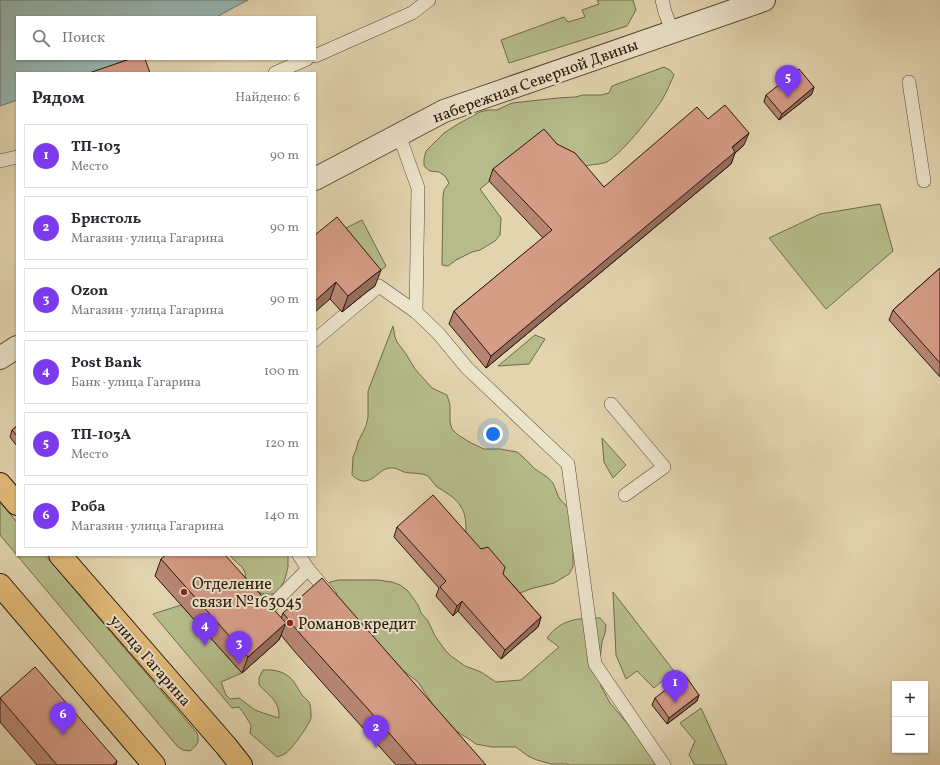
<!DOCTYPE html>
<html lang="ru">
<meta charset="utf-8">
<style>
:root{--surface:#fff;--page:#f7f7f7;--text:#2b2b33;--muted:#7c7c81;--line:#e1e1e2;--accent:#7c3aed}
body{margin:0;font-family:Vollkorn,serif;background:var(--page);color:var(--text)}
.controls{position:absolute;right:12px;bottom:12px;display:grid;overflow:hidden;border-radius:0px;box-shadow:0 1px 3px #0004}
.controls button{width:36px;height:36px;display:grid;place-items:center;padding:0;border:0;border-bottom:1px solid var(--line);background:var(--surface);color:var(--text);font:20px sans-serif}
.you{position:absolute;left:493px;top:434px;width:14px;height:14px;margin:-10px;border:3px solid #fff;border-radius:50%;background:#1a73e8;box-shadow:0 0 0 6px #1a73e833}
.badge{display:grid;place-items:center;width:26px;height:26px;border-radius:50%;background:var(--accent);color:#fff;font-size:13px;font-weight:700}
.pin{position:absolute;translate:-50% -33px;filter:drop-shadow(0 1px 2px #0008)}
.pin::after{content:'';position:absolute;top:21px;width:14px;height:12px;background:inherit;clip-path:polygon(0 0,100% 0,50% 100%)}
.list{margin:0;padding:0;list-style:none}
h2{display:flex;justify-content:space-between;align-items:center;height:52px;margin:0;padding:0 16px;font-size:17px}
h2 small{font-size:13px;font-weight:400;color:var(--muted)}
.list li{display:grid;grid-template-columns:26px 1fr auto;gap:12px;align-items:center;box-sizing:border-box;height:64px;margin:0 8px 8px;padding:0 8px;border:1px solid var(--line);border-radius:0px}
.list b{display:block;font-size:15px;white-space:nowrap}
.list p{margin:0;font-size:13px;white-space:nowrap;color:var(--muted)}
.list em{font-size:13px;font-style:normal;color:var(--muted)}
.icon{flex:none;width:22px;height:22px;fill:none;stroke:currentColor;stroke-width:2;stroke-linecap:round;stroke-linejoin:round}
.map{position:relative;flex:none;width:940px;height:765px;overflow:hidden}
.search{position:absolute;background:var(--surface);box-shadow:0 1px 3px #0004;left:16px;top:16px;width:300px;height:44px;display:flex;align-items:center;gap:10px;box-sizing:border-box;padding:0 14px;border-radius:0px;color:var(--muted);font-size:15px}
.panel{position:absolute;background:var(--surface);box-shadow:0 1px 3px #0004;left:16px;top:72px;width:300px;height:484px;border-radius:0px}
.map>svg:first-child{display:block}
.green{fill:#b5bc8a;stroke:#6f6a4a}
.water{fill:#96b7b3;stroke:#6a776f}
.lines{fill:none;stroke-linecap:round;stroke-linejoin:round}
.service-casing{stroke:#574633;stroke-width:14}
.minor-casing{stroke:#574633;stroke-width:24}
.primary-casing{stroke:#29170a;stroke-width:24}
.service{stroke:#ece3cb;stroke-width:13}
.minor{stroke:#ece3cb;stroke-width:22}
.primary{stroke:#e1ba78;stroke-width:22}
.wall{fill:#b78673;stroke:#29170a}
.shaded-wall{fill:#956d5e;stroke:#29170a}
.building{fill:#d59c86;stroke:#29170a}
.poi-dot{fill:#8f2418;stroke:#ece3cb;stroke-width:1.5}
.labels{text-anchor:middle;stroke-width:4;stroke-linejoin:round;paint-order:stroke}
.street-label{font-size:16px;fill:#29170a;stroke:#ece3cb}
.poi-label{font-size:16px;fill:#29170a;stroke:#ece3cb;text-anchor:start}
</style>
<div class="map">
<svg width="940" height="765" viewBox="0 0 940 765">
<rect width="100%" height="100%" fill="#e2d4af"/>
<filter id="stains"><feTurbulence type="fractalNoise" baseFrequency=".005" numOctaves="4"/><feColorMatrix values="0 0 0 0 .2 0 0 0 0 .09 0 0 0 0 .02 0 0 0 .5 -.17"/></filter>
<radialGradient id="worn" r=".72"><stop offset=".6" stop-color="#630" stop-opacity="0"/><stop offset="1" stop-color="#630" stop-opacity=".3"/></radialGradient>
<!-- green -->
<g class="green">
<polygon points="597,0 633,0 636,10 627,26 509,63 501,40 564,17 568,22 585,17 582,10 599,4"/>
<path d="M664 67 670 70 674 75C670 83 667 92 662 100 653 114 618 159 604 163 597 165 590 164 583 167L539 142 480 189 501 218 500 235 495 241 480 250 472 252 456 260 448 266 442 265 443 197 444 190 449 183 445 176 439 172 430 171 424 166V159L426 151 444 133 458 124 480 112 488 110H497L512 103 558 98 575 97 583 95H601L609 93 612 86Z"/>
<polygon points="880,204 893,251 826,309 769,238 820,214"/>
<polygon points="362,220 386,266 378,273 346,228"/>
<path d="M393 326 395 337 397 342 406 354 415 369 432 388 447 395 450 405V422L452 429 458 435 471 443 484 449H500L517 452 523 457 535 469 547 477 553 483 559 498 569 509 573 545V567L569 574 554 583 530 589 523 592 514 594 466 533C466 525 466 514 461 507 456 497 444 492 436 486 433 483 431 479 428 476 420 472 412 474 404 472 399 470 395 467 389 468 378 470 372 485 359 480 357 479 354 477 352 475L353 457 356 450 358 442 366 426 368 417V391Z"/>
<polygon points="535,335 545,339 529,364 498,366"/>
<polygon points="602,438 626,465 613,478 604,462"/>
<path d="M0 502 17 522V555H45L197 733C200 743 197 745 190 751L183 750 178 747 0 535Z"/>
<polygon points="230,555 288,555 288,567 285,579 280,589 275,594 264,594 253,590 246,582 245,572 242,567 234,560"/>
<path d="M339 580H377L392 582 400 585 408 591 418 605 421 613 428 621 435 636 445 650 451 656 465 666 481 672 496 682 521 680 559 647 547 638C561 619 578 618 600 618L606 625 605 633 602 642 600 659 601 686 610 703 628 724 653 760 658 765H569L567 764H551L537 760 528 756 516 747H492L476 744 469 739 456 731 435 708 418 682 405 672 325 589 330 582Z"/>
<polygon points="613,592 674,671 654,688 637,671 626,679 616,655"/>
<path d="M181 605 242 673 221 682 226 695 230 699 239 698 255 710 263 713 279 718C280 702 270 696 259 685V678L263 670C275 669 287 672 294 682 297 686 299 691 302 695 304 697 307 700 309 702 311 706 311 713 311 718 310 724 291 750 286 753 283 755 280 756 277 757L250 733 251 725C247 719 244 713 239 707L232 708 153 614Z"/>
<polygon points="701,708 727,765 695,765 689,755 695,741 680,723"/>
</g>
<!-- water -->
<polygon class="water" points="0,0 248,0 216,17 17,17 17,59 128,59 93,73 17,73 17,100 0,106"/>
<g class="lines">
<defs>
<g id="service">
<polyline points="662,0 665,12 672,31"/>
<polyline points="315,56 412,13 429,0"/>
<polyline points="275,73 307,59"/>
<polyline points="909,82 924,181"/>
<polyline points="399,135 418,188 416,312"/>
<polyline points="0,161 17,157"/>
<polyline points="315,340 379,286 416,312 438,333 467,368 568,464 595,664 664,765"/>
<polyline points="611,404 664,467 625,495"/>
<polyline points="299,555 308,569 330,595"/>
<polyline points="259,600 268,609 308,569"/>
</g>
<g id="minor">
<polyline points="315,179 444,111 764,0"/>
<polyline points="0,358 17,347"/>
</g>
<g id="primary">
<polyline points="0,484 17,504"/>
<polyline points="60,555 226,746 241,765"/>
<polyline points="0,585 154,765"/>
</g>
</defs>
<!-- service casing -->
<use href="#service" class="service-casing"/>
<!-- minor casing -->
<use href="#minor" class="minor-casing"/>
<!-- primary casing -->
<use href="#primary" class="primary-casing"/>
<!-- service -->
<use href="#service" class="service"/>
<!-- minor -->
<use href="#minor" class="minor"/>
<!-- primary -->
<use href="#primary" class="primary"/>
</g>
<!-- wall -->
<g class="wall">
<polygon points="812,94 779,120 764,102 766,95"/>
<polygon points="708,119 744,145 735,153 731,164 486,368 449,324 454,311 543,238 489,181 493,169 557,144 604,187"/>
<polygon points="315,235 375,286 368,291 342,312 330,299"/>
<polygon points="940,268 940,377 889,320 893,310"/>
<polygon points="17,426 17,446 10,437 12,430"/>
<polygon points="397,527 503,574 541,617 538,627 501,659 458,611 453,616 436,596 439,588 394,537"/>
<polygon points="161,559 281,618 283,613 486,765 396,765 295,652 281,635 279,640 242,673 155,576"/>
<polygon points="699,695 697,701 667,724 652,705 655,698"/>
<polygon points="0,698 117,761 116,765 37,765 0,722"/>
</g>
<!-- shaded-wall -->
<g class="shaded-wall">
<polygon points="814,87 812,94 779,120 782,114"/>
<polygon points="749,133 744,145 735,153 731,164 486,368 491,356"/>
<polygon points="381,270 375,286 368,291 342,312 348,296 374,275"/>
<polygon points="336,282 330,299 315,312 315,301"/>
<polygon points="462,601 458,611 453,616 457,606"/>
<polygon points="541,617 538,627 501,659 505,650"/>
<polygon points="286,623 279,640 242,673 248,657"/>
<polygon points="699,695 697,701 667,724 669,718"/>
</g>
<!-- building -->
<g class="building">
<polygon points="130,59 145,59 150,73 89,73"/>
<polygon points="799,69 814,87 782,114 766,95"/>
<polygon points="725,105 749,133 732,147 735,152 491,356 454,311 552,230 493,169 544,129 557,144 575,153 604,187 697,107 708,119"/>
<polygon points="337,217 381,270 374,275 348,296 336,282 315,301 315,235"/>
<polygon points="940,268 940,363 893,310"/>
<polygon points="17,426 17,436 12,430"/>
<polygon points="433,495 481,549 488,547 505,567 503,574 541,617 505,650 462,601 457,606 440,587 446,581 397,527"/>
<polygon points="166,555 225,555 286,623 248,657 161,559"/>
<polygon points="322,578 486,765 417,765 368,709 301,635 283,613"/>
<polygon points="35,667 117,761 113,765 57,765 0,698"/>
<polygon points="685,675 699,695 669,718 655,698"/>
</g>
<!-- markers -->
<g class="poi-dot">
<circle cx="184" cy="592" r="4"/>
<circle cx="290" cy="623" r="4"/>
</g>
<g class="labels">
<!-- street labels -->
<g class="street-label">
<text transform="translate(535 80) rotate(-20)" y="6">набережная Северной Двины</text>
<text transform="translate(151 660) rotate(49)" y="6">улица Гагарина</text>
</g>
<!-- poi labels -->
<g class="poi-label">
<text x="192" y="589">Отделение<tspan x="192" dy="18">связи №163045</tspan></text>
<text x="298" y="629">Романов кредит</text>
</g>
</g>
<rect width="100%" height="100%" filter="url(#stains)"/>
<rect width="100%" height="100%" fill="url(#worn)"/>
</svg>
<div class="controls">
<button>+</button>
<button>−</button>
</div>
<div class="you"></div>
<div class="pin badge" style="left:675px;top:703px">1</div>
<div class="pin badge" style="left:376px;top:748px">2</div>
<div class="pin badge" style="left:239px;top:664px">3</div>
<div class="pin badge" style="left:205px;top:646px">4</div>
<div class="pin badge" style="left:788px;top:98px">5</div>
<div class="pin badge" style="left:63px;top:735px">6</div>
<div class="search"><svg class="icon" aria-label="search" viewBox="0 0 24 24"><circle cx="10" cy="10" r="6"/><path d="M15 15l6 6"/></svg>Поиск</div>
<section class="panel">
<h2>Рядом<small>Найдено: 6</small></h2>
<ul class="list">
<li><span class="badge">1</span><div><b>ТП-103</b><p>Место</p></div><em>90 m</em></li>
<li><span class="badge">2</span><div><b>Бристоль</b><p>Магазин · улица Гагарина</p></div><em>90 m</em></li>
<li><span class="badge">3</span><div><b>Ozon</b><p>Магазин · улица Гагарина</p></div><em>90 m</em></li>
<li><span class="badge">4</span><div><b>Post Bank</b><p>Банк · улица Гагарина</p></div><em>100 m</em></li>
<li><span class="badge">5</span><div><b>ТП-103А</b><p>Место</p></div><em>120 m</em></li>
<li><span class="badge">6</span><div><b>Роба</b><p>Магазин · улица Гагарина</p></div><em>140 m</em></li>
</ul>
</section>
</div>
